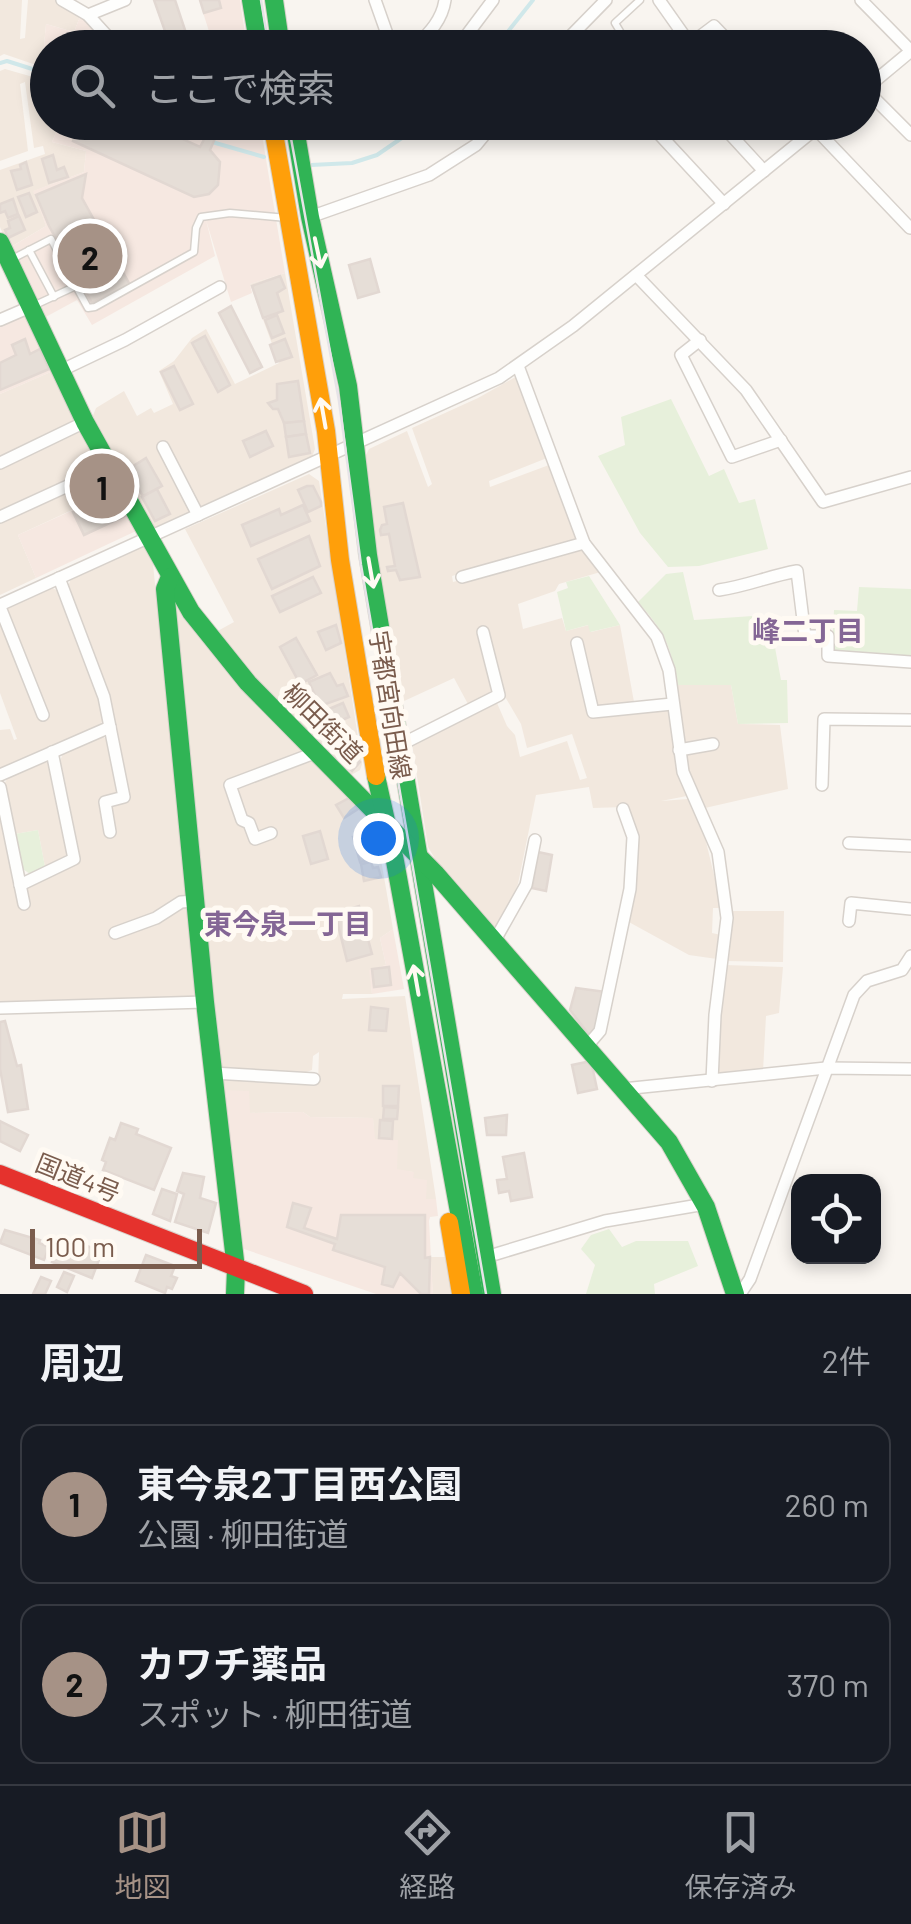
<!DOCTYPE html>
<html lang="ja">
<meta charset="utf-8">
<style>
:root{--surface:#171b24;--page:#20242c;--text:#f1f3f6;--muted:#9ea1a6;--line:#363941;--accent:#a69286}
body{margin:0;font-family:Barlow,"Noto Sans JP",sans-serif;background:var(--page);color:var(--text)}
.controls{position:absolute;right:30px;bottom:30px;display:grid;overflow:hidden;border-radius:20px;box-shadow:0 5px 15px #0003}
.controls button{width:90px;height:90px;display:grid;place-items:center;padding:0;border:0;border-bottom:2px solid var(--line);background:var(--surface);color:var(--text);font:50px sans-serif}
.scale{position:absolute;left:30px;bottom:25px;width:172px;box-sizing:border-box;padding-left:10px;border:5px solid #7a5c4d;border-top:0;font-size:28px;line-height:35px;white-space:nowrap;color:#7a5c4d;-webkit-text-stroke:8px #fffaf3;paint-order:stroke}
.you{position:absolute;left:378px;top:838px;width:35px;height:35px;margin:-25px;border:8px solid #fff;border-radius:50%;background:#1a73e8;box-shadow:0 0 0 15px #1a73e833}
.badge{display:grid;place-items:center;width:65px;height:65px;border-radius:50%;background:var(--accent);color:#111;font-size:32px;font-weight:700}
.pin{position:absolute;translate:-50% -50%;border:5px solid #fff;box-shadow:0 2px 10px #0006}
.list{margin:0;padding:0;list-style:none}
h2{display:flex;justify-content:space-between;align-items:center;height:130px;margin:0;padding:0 40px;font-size:42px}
h2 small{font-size:32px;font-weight:400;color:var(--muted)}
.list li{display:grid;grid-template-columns:65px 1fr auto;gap:30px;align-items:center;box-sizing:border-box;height:160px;margin:0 20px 20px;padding:0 20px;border:2px solid var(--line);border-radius:20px}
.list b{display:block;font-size:38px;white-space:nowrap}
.list p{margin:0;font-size:32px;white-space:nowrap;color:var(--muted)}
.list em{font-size:32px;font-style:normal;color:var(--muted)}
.icon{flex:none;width:55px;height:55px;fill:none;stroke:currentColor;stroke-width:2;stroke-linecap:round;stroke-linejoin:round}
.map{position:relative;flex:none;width:911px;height:1294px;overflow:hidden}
.search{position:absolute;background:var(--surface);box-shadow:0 5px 15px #0003;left:30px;right:30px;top:30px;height:110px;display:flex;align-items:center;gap:25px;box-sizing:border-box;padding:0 35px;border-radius:55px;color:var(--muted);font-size:38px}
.sheet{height:490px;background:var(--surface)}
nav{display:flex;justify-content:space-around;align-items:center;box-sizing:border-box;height:140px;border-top:2px solid var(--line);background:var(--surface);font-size:28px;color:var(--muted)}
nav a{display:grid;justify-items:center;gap:5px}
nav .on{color:var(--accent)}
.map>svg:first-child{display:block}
.residential{fill:#f2e8de}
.commercial{fill:#f6e8e1}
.green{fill:#e7f0db}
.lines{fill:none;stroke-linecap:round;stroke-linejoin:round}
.stream{stroke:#d0e8ea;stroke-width:4}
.building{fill:#e6ded7;stroke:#e2d8d2;stroke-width:2.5}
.lane-casing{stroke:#d7d1cb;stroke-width:9}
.street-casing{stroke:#d7d1cb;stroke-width:14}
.fast-casing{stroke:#d9d2cb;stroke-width:20}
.slow-casing{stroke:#d9d2cb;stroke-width:20}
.jam-casing{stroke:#d9d2cb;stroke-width:20}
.lane{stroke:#fefefd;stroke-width:6}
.street{stroke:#fefefd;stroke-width:11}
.fast{stroke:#30b455;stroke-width:18}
.slow{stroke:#ff9f0a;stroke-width:18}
.jam{stroke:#e5322d;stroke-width:18}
.tram{stroke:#e6e3e7;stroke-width:2.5}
.oneway{stroke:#fffaf3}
.labels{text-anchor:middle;stroke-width:10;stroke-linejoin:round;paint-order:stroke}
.street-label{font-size:25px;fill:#7a5c4d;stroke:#fffaf3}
.neighbourhood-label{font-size:28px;font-weight:bold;fill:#846695;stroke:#fffaf3}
</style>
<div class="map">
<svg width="911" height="1294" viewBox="0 0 911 1294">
<rect width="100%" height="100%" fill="#f9f5f0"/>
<!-- residential -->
<g class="residential">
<polygon points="0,0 22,0 20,39 25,38 28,0 58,0 81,14 74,32 46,24 42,67 4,54 0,56"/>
<polygon points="5,69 47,81 48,122 60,123 52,142 86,151 84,172 34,191 46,226 9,248 0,227 0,170 45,154 43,146 34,148 25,82 20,84 28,151 0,161 0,71"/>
<polygon points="285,273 315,449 312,457 156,527 151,526 92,418 96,408 124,391 137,416 151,408 154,413 173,404 159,371 174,361 192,338 206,329 235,384 279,363 250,284"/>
<polygon points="53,371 75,415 71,424 0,458 0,394"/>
<polygon points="519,375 547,458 489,481 490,487 549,465 578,539 452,576 453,582 578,549 584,549 604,571 559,584 555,591 518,604 523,629 562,618 566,631 589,625 591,632 620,625 634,702 667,698 680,772 692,795 661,801 688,799 701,821 722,908 713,908 712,933 721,935 717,959 689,955 627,921 634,891 625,807 593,808 589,787 536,795 518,884 499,926 493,926 437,862 428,847 412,744 497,703 507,726 515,735 520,757 567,741 580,780 587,778 572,734 527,748 521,724 504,695 486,628 477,631 491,690 489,695 469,706 454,678 402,702 375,541 366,455 369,449 407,431 428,487 432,484 412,428 478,398"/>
<polygon points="78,432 86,435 98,459 96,466 0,510 0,468"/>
<polygon points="309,474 319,481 362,764 360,770 351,775 269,694 214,633 234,622 185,529"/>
<polygon points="89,481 96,499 18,535 36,578 0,595 0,522"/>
<polygon points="142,546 146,546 153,564 196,997 0,1003 0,812 22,911 26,908 25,887 77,863 78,850 60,761 64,751 100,735 108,740 118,791 116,797 99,800 108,839 114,838 109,810 112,804 128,800 111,704 68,586 71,579"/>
<polygon points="52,588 59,591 101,701 104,718 100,725 0,768 0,730 10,729 14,740 17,739 0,693 0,616 7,609"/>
<polygon points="178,603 230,676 306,750 225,782 252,838 261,832 256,831 244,816 234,787 315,759 368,811 375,825 393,929 380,938 386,965 370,970 372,994 343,994 342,999 405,996 436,1199 425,1199 413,1178 413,1172 396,1170 374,1139 373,1118 310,1117 303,1112 249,1113 222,1090 220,1076 318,1084 319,1052 313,1056 312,1070 298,1075 221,1069 219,1066 172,606"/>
<polygon points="676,685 731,685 738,724 780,725 788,789 705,808 686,765"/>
<polygon points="43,761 51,764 68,851 64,858 45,867 38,830 15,834 4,784 9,776"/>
<polygon points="730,911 784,911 783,962 725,961"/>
<polygon points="725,965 783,967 779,1013 766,1016 763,1071 721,1076 717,1071"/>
<polygon points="430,1257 446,1257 451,1294 433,1294"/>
</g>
<!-- commercial -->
<g class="commercial">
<polygon points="199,0 240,0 247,47 214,47"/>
<polygon points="81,14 113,47 48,48 47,68 42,67 46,24 74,32"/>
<polygon points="60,123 260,123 285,273 250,284 252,293 231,302 206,220 215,256 92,325 77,300 42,319 11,247 46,226 33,191 84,172 86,151 52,142"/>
<polygon points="26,314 53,371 0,394 0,326"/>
<polygon points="115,491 136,531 36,578 18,535"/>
<polygon points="393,929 404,989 372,994 369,970 386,965 380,938"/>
<polygon points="222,1090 249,1091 250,1113 303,1112 310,1117 373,1118 375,1139 398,1140 397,1169 414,1172 413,1178 427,1180 426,1199 436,1199 438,1216 430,1217 429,1221 433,1294 376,1294 244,1249"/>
</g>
<!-- green -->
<g class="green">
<polygon points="671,399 709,476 724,469 739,503 755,499 768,549 699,566 668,567 640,533 598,456 625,445 621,417"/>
<path d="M683 572 694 620 769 615 781 680H787L788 723 738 724 731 685H676C673 647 663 630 638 602L666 574Z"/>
<polygon points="589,576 620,625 590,632 588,625 566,631 557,592 568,588 566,582"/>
<polygon points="859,587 911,589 911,658 832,651 834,610 857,611"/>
<polygon points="38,830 45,867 30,874 23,869 15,834"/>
<polygon points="609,1229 622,1247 636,1241 688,1241 698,1266 654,1284 655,1294 586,1294 595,1265 581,1249 591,1235"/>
</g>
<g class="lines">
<!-- stream -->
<g class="stream">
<polyline points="495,48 533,0"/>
<polyline points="0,63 7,61 48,74"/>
<polyline points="164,122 212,142 264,157"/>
<polyline points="311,165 352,163 377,155 425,122"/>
</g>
</g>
<!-- building -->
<g class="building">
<polygon points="154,0 175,0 191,48 171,48"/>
<polygon points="200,0 219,0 221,8 204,13"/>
<polygon points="80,122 145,122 200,147 208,132 185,122 222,122 210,150 220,162 218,185 209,194 194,197 73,141"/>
<polygon points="53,155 57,170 64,167 68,177 49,183 42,159"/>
<polygon points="26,162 32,185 17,190 11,171 21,169 20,165"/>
<polygon points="86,174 82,198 130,285 92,303 49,226 36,195"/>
<polygon points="29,193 37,212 26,217 18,197"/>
<polygon points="13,199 18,214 8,218 5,211 0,213 0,204"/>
<polygon points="19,216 25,230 8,238 5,230 10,228 8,221"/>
<polygon points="370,259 379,292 358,298 349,265"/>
<polygon points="280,276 285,288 277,293 283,311 263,318 252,286"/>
<polygon points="231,306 262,367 250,373 219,313"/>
<polygon points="277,315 284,333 272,338 265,320"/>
<polygon points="205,336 230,385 218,392 192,343"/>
<polygon points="25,339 30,354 40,349 49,369 0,390 0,363 16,355 12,345"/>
<polygon points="285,339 292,357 276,362 270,345"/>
<polygon points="174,366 193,404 180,410 161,372"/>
<polygon points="298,381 304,421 284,423 278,409 273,409 268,403 277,400 277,384"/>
<polygon points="304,421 306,434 286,437 284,423"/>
<polygon points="266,431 273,446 250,457 243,441"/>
<polygon points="306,434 310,453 289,457 286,437"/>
<polygon points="146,458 162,486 143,496 127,470"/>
<polygon points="307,486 313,486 321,502 321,506 308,512 298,490"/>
<polygon points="157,489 170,514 155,521 142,497"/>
<polygon points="115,493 125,516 84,535 73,512"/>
<polygon points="403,503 420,577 400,580 396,570 388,571 387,567 395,566 389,534 381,535 380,530 382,525 387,524 384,507"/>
<polygon points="303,505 310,521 251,546 242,525 279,509 281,515"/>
<polygon points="309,536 320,566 272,589 258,559"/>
<polygon points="313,577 321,593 280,612 272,596"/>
<polygon points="336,625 341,643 326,650 318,632"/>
<polygon points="296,638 317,675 300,684 280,647"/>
<polygon points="330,673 337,686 343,684 348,696 320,706 309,682"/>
<polygon points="343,703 349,717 335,723 329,709"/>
<polygon points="346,748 360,762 352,771 337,757"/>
<polygon points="351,797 358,809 344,818 336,805"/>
<polygon points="320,831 328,859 311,864 303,836"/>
<polygon points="369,833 374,855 371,856 372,859 360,862 353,837"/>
<polygon points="538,852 552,855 546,891 532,888"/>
<polygon points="371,862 373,868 378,867 381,877 364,881 361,864"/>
<polygon points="359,906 372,954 347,961 335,913"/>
<polygon points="389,967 391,985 374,987 372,969"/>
<polygon points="576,988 606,992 596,1030 590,1036 570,1010"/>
<polygon points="371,1007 388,1009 386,1031 369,1030"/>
<polygon points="5,1021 17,1066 21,1065 28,1109 8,1112 0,1069 0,1022"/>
<polygon points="591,1061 597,1089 578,1093 572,1065"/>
<polygon points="383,1086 399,1086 398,1106 383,1106"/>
<polygon points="384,1107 398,1108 397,1119 383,1119"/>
<polygon points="507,1115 506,1135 487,1135 485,1118"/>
<polygon points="380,1120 393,1121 392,1139 379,1138"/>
<polygon points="0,1121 28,1135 20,1151 0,1141"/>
<polygon points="121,1123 138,1129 136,1134 171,1148 154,1190 103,1170 106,1162 102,1160 110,1138 115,1140"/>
<polygon points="524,1153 532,1197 511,1201 509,1191 499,1193 497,1180 507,1179 503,1157"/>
<polygon points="183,1173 204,1177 200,1198 216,1203 208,1233 175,1222 184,1194 177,1191"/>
<polygon points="162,1189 177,1194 170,1221 153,1214"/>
<polygon points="293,1203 311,1208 304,1228 337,1239 341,1215 425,1215 425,1258 430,1257 429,1294 421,1294 400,1273 393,1287 382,1284 385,1267 333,1250 335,1244 287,1227"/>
<polygon points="5,1230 40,1240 39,1243 49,1247 44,1260 0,1243"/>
<polygon points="62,1236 102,1252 92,1278 52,1262"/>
<polygon points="146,1255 175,1266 171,1276 177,1278 172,1289 167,1287 165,1293 136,1281"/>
<polygon points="64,1272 74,1276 67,1292 57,1287"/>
<polygon points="41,1277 51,1281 45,1294 33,1294"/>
</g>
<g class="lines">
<defs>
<g id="lane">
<polyline points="630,48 615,23 640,0"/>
<polyline points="29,250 54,297"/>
<polyline points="10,260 51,239 76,286"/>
<polyline points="33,306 76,286 88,308 95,307 194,252 196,228 201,217 230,213 287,218"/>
</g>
<g id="street">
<polyline points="62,0 88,15 118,48"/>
<polyline points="375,0 392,48"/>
<polyline points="659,0 690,44 714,26 735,48"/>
<polyline points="861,0 911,51"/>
<polyline points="88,15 125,0"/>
<path d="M414 48C428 34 442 21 445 0"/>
<polyline points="457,48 493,0"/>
<polyline points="559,48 606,0"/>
<polyline points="865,89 911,135"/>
<polyline points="864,90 911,51"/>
<polyline points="354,122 356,122"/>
<polyline points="648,122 724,204"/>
<polyline points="719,122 764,171"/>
<polyline points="809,122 910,228"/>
<polyline points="310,217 429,175 476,145 495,122"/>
<polyline points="636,275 746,390 823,502 911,477"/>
<polyline points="0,320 30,307"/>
<polyline points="700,340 681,355 732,457 781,440"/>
<polyline points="518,366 584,543 657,637 669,670 683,772 718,852 727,918 715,1015 712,1081"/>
<polyline points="60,371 125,340 220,287"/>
<polyline points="163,447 198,515"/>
<polyline points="0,463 85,422"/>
<polyline points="0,517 109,467"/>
<polyline points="462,577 584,543"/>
<polyline points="59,578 104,697 124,797 105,802 110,832"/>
<path d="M719 590C747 586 769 576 797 571L805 636H828V656L911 662"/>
<polyline points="0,605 499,378 573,326 824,122"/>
<polyline points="0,607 43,715"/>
<polyline points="577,643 593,712 672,704"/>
<polyline points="400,745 499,695 483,632"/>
<polyline points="679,750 713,744"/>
<polyline points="0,775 110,727"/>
<polyline points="822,785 824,719 911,720"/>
<polyline points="0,787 24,904"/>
<polyline points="271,833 255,839 249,823 242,820 230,785 317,752"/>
<polyline points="849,843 911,846"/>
<polyline points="20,885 74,859 52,752"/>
<polyline points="849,921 851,903 911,909"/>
<polyline points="115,933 156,918 181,902 195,901"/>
<polyline points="495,940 526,885 535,840"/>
<polyline points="0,1008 205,1002"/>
<polyline points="588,1045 600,1031 630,889 633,837 623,809"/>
<polyline points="213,1073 314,1079"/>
<polyline points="623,1089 826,1068 911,1069"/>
<polyline points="496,1254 605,1221 705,1204"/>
<polyline points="740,1294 750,1279 854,995 867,981 902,970 911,956"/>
</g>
<g id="fast">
<polyline points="251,0 259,48"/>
<polyline points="274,0 281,48"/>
<polyline points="294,122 310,217 348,386 368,555 492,1294"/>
<polyline points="0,242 85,422 191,612 248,683 435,873 669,1142 706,1207 735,1294"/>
<polyline points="170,577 165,589 205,1002 236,1269 235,1294"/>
<polyline points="376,776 395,861 474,1294"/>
</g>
<g id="slow">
<polyline points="272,122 326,431 340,560 376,776"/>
<polyline points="449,1222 461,1294"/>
</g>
<polyline id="jam" points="0,1174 304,1294"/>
</defs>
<!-- lane casing -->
<use href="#lane" class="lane-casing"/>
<!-- street casing -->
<use href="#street" class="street-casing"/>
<!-- fast casing -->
<use href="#fast" class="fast-casing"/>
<!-- slow casing -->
<use href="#slow" class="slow-casing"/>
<!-- jam casing -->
<use href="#jam" class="jam-casing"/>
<!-- lane -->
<use href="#lane" class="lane"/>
<!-- street -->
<use href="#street" class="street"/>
<!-- fast -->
<use href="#fast" class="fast"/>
<!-- slow -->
<use href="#slow" class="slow"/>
<!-- jam -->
<use href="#jam" class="jam"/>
<!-- tram -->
<g class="tram">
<polyline points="261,0 269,48"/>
<polyline points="288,122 339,401 361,565 486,1294"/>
</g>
</g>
<!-- one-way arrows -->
<defs><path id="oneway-shaft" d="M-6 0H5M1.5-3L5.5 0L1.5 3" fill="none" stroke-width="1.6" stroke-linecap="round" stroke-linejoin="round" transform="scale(2.5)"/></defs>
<g class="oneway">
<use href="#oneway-shaft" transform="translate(318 253) rotate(78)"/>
<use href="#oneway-shaft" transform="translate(323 413) rotate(-100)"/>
<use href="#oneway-shaft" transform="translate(371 573) rotate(80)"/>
<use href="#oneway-shaft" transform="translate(416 980) rotate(-100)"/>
</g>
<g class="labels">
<!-- street labels -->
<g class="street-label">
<text transform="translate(390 705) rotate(81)" y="9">宇都宮向田線</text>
<text transform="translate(323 723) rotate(45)" y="9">柳田街道</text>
<text transform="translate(78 1178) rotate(22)" y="9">国道4号</text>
</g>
<!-- neighbourhood labels -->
<g class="neighbourhood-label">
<text x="808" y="641">峰二丁目</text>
<text x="288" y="934">東今泉一丁目</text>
</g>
</g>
</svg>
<div class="controls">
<button><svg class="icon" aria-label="locate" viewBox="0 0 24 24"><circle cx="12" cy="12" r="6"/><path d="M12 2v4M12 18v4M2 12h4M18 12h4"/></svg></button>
</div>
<div class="scale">100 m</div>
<div class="you"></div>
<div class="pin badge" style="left:102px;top:486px">1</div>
<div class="pin badge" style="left:90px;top:256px">2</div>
<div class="search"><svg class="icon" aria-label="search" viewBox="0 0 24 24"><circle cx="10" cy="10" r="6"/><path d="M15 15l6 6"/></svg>ここで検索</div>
</div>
<section class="sheet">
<h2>周辺<small>2件</small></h2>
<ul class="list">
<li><span class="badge">1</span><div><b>東今泉2丁目西公園</b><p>公園 · 柳田街道</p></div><em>260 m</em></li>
<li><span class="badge">2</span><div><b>カワチ薬品</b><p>スポット · 柳田街道</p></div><em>370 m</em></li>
</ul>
</section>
<nav>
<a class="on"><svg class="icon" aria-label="map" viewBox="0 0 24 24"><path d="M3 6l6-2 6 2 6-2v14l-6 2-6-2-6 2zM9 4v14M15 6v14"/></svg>地図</a>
<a><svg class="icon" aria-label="directions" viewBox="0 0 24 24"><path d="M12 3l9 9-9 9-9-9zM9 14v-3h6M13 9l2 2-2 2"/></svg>経路</a>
<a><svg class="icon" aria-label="saved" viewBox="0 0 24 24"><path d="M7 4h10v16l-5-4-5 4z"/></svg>保存済み</a>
</nav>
